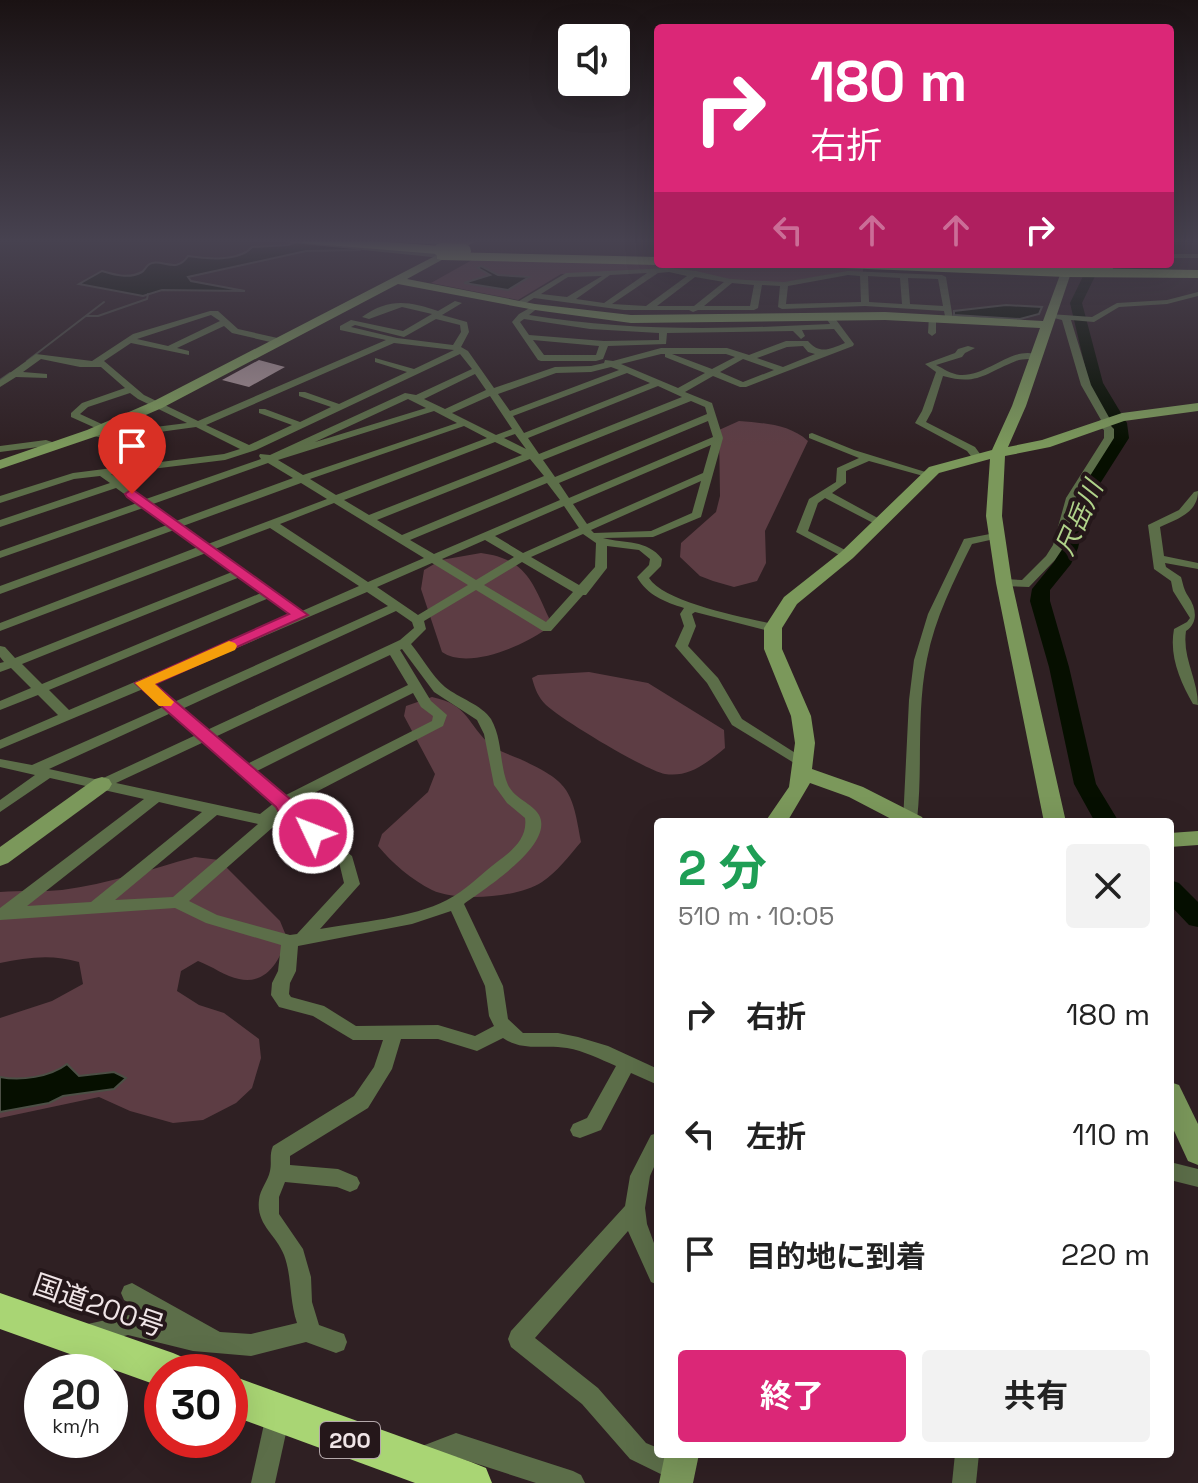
<!DOCTYPE html>
<html lang="ja">
<head>
<meta charset="utf-8">
<style>
	:root { --surface:#fff; --page:#f2f2f2; --text:#222; --muted:#767676; --accent:#db2777 }
	body { margin:0; font-family:"Space Grotesk","Noto Sans JP",sans-serif; background:var(--page); color:var(--text); height:100vh; display:flex; flex-direction:column; font-size:30px; white-space:nowrap }
	* { box-sizing:border-box; margin:0 }
	p { font-size:26px; color:var(--muted) }
	.icon { flex:none; width:44px; height:44px; fill:none; stroke:currentColor; stroke-width:2; stroke-linecap:round; stroke-linejoin:round }
	.map { position:relative; flex:1; overflow:hidden }
	.panel { position:absolute; left:654px; top:818px; width:520px; height:640px; display:flex; flex-direction:column; background:var(--surface); border-radius:8px; box-shadow:0 8px 32px #0002 }
	.panel>* { flex:none }
	.hud { position:absolute; left:654px; top:24px; width:520px; height:244px; border-radius:8px; box-shadow:0 8px 32px #0002; background:#db2777; color:#fff; overflow:hidden }
	.buttons { position:absolute; left:558px; top:24px; display:grid; gap:16px }
	.buttons a { display:grid; place-items:center; width:72px; height:72px; border-radius:8px; background:var(--surface); box-shadow:0 8px 32px #0002; font-size:40px }
	.speed { position:absolute; left:24px; top:1354px; display:flex; gap:16px; font-size:40px; font-weight:700; text-align:center }
	.speed>* { display:grid; place-content:center; width:104px; height:104px; border-radius:50%; background:var(--surface); box-shadow:0 8px 32px #0002; line-height:1 }
	.speed small { font-size:20px; font-weight:400 }
	.speed .limit { border:12px solid #d22; background:#fff; color:#111 }
	.pin { position:absolute; display:grid; place-items:center; width:68px; height:68px; color:#fff; margin:-82px -34px; border-radius:50% 50% 50% 0; rotate:-45deg; box-shadow:0 0 8px #0007 }
	.pin .icon { rotate:45deg }
	.me { position:absolute; width:88px; margin:-44px; rotate:313deg; stroke-linejoin:round; filter:drop-shadow(0 0 6px #0008) }
	.turn { display:flex; align-items:center; gap:28px; height:168px; padding:0 24px; font-size:36px }
	.turn .icon { width:104px; height:104px; stroke-width:2.5 }
	.turn b { display:block; font-size:56px; line-height:68px }
	.lanes { display:flex; align-items:center; height:76px; padding:0 24px; background:#0003; justify-content:center; gap:40px; direction:ltr }
	.lanes .off { opacity:.35 }
	.round { display:grid; place-items:center; flex:none; width:84px; height:84px; border-radius:8px; background:var(--page) }
	.head { display:flex; align-items:center; justify-content:space-between; height:136px; padding:0 24px }
	h1 { font-size:48px; font-weight:700; line-height:60px; color:#1e9e55 }
	.primary-button { display:flex; gap:16px; margin-top:auto; padding:16px 24px }
	.primary-button a { flex:1; height:92px; border-radius:8px; background:var(--accent); color:#fff; font-size:32px; font-weight:700; line-height:92px; text-align:center }
	.primary-button a+a { background:var(--page); color:var(--text) }
	ul { padding:0; list-style:none }
	li { display:flex; align-items:center; gap:24px; height:120px; padding:0 24px }
	li div { flex:1 }
	li b { display:block; font-size:30px }
	li em { font-style:normal }
	.map>svg:first-child { display:block }
	.green { fill:#5d3d44 }
	.water { fill:#060f00; stroke:#4c4f45; stroke-width:2 }
	.lines { fill:none; stroke-linecap:round; stroke-linejoin:round }
	.stream { stroke:#4c4f45; stroke-width:2 }
	.river { fill:#060f00; fill-rule:evenodd }
	.building { fill:#a38f93 }
	.street { fill:#5c6e49; fill-rule:evenodd }
	.secondary { fill:#7b985b; fill-rule:evenodd }
	.highway { fill:#a9d574; fill-rule:evenodd }
	.highway-bridge { stroke:#a9d574; stroke-width:14 }
	.route { fill:#db2777; stroke:#8e194d; stroke-width:2 }
	.slow { fill:#f59e0b }
	.labels { text-anchor:middle; dominant-baseline:central; stroke-width:8; stroke-linejoin:round; paint-order:stroke }
	.shield { fill:#25171a; stroke:#b3a7aa; stroke-width:2 }
	.shield-label { font-size:22px; font-weight:bold; fill:#f0e5e7 }
	.water-label { font-size:26px; font-style:italic; fill:#b0d38a; stroke:#25171a }
	.near-street-label { font-size:28px; fill:#f0e5e7; stroke:#25171a }
</style>
</head>
<body>
<div class="map">
<svg width="1198" height="1483" viewBox="0 0 1198 1483">
	<rect width="100%" height="100%" fill="#2f2023"/>
	<g class="green">
		<polygon points="472,260 863,267 863,272 834,274 780,283 736,281 691,271 561,274 518,300 431,283"/>
		<path d="M739 421C763 423 789 424 808 441L765 531 766 563 757 581 734 587 713 581 700 576 680 557 681 543 716 512 720 496 719 430Z"/>
		<path d="M481 553C526 559 532 581 549 618L545 630C522 646 468 670 442 652L421 589 424 570 441 560Z"/>
		<path d="M589 672 648 683 724 730 725 748C708 762 689 778 665 774 645 770 562 720 546 705 538 697 535 689 532 678L538 675Z"/>
		<path d="M432 697C470 705 466 724 492 746 500 752 511 755 520 759 569 782 572 789 581 842 569 856 557 872 542 882 518 898 457 902 432 890 412 880 392 863 378 846L382 834 428 792 435 774 404 716 406 706Z"/>
		<path d="M195 857 219 860 280 921 287 938C280 959 268 985 239 979 226 977 212 966 198 961L181 971 177 991 199 1005 224 1013 259 1039 261 1058 252 1088 236 1103 203 1120 173 1123 130 1111 99 1097 0 1118V1018L52 1001 83 984 79 962C53 954 27 957 0 963V892C21 890 42 892 62 890 109 884 150 869 195 857Z"/>
	</g>
	<g class="water">
		<path d="M306 239H347L359 250 306 251 188 277 191 281 245 291 162 290 143 296 79 284 102 271C115 275 129 279 142 272 145 270 147 264 152 263 164 260 177 273 188 256 206 259 239 262 252 247L288 245Z"/>
		<polygon points="481,266 498,275 529,277 508,290 464,283 490,275 478,268"/>
		<polygon points="1006,305 1042,307 1039,314 1020,319 954,315 954,311"/>
		<path d="M67 1064 79 1076 114 1072 126 1078 114 1089 63 1096 49 1103 0 1112V1077C21 1081 50 1077 67 1064Z"/>
	</g>
	<g class="lines">
		<g class="stream">
			<polyline points="86,316 98,316 147,299 148,294"/>
			<polyline points="27,361 104,302"/>
			<polyline points="0,380 10,373"/>
		</g>
		<g class="river">
			<polygon points="1089,264 1101,264 1082,303 1103,383 1127,423 1129,438 1089,501 1078,548 1071,564 1050,590 1050,601 1069,667 1096,784 1119,822 1095,822 1074,784 1049,667 1030,601 1032,589 1054,562 1060,548 1073,501 1113,438 1111,423 1089,383 1070,303"/>
			<polygon points="1170,880 1179,883 1198,902 1198,927 1189,925 1170,905"/>
		</g>
	</g>
	<polygon class="building" points="259,360 285,367 249,387 222,380"/>
	<g class="lines">
		<g class="street">
			<polygon points="270,239 293,239 442,254 446,256 442,258 274,241"/>
			<polygon points="372,239 459,242 463,244 459,246 376,241"/>
			<rect x="1170" y="254" width="28" height="4"/>
			<path d="M669 268 696 271 730 279 784 282 848 271 942 275 946 277 953 319 946 321 944 311 865 306 782 309 778 307 780 286 762 285 758 308 754 310H698L693 312 689 310H624L534 298 521 306 514 304 566 273ZM669 272 687 276 646 306 612 304 658 273ZM647 273 604 303 576 299 610 275ZM848 275 860 276 861 302 786 304 788 286ZM602 276 567 297 541 294 568 277ZM868 276 900 278 902 304 869 302ZM695 277 724 282 694 306H657ZM908 278 938 279 943 306 910 304ZM732 283 754 285 750 306H704Z"/>
			<polygon points="1198,292 1198,296 1167,304 1119,307 1094,322 1071,320 1091,385 1111,421 1108,423 1114,429 1114,438 1076,498 1065,545 1055,560 1029,587 1000,586 998,583 1004,579 1022,580 1046,556 1053,545 1066,498 1104,438 1104,430 1096,423 1101,420 1081,385 1062,320 1046,316 1050,314 1092,317 1117,303 1167,300"/>
			<path d="M455 301 462 303 442 315 467 322 469 332 461 347 468 351 494 388 555 367 591 366 604 363 605 360 613 361 661 348H727L749 355 786 341H808C820 355 830 349 845 343L834 329 802 330 805 336 801 339 793 331 667 333 666 344 608 346 603 359 596 361H541L538 360 512 322 519 314 535 305 539 307 529 315C629 332 730 329 830 324L824 315 831 313 854 344 853 346 746 387H740L713 376 685 392 712 403 723 438 701 517 653 537 603 538C625 544 647 539 662 559L661 566 649 578C664 603 748 618 777 625L779 628 773 632 695 612 692 614 696 626 688 646 718 678 742 719 811 763 809 766H799L732 725 707 683 675 646 684 626 680 614 684 608C665 602 647 595 637 577L649 565 650 559 639 550 607 546V568L586 595H583L551 631H543L476 590 424 621 426 629 411 644C422 657 432 676 445 687 459 698 482 705 491 719 503 740 499 764 508 785 515 799 532 803 539 815 555 845 484 889 464 904L503 986 508 1019 523 1033H558L578 1037 608 1046 658 1069V1085L631 1073 601 1130 580 1138 573 1136 570 1130 573 1124 587 1118 616 1066C600 1059 584 1051 567 1048 544 1044 524 1052 503 1038L477 1051 438 1039H401L392 1069 368 1108 290 1156V1165L338 1169 357 1177 360 1183 357 1189 350 1192 337 1187 285 1182 279 1197V1214L303 1249 311 1277 312 1302 319 1325 344 1334 347 1342 344 1350 336 1353 306 1342 251 1356 193 1351 128 1335 87 1345 79 1342 76 1334 79 1326 128 1315 163 1322 124 1300 121 1293 124 1286 132 1283 220 1332 251 1334 297 1323C289 1299 292 1276 284 1255 276 1234 256 1225 259 1200 260 1189 268 1181 270 1171 272 1162 269 1155 273 1146L354 1096 374 1067 383 1040H353L313 1016 279 1007 271 995 272 983 278 971 281 945 206 923 175 908 0 920V908L144 799 50 778 0 812V800L35 775 0 767V759L32 765 163 707 143 689 0 749V740L58 715 38 695 0 710V701L31 688 11 668 0 672V663L4 662 0 657V646L5 647 15 658 232 572 206 553 0 631V623L198 547 174 530 0 594V586L167 525 143 508 0 558V551L137 503 116 488 0 527V520L110 483 100 476 74 479 0 503V496L73 473 224 454 240 449 196 427 108 439 89 435V431L108 433 187 423 138 399 130 393 88 407 80 414 106 426V430H100L71 417V413L82 403 125 388 101 367H80L41 359 23 372 47 374V378L16 377 0 387V380L36 354 92 361 133 334 210 311H218L238 329 282 339V343L279 344 232 333 224 326 177 348 189 351V355L131 343 104 361 144 395 198 421 386 340 340 330V326L351 320 403 331 432 314 402 307 369 319 362 317C389 298 408 301 438 311ZM211 315 220 321 168 346 137 339ZM436 319 460 325 461 332 453 345 397 338 351 327 355 325 404 337ZM524 319 590 329 659 333V340L604 341 529 335 520 322ZM533 340 599 346 596 355H544ZM394 343 454 350 414 369 375 358V362L407 372 339 404 305 392H299V396L331 407 300 422 265 409H259V413L292 425 249 445 206 425ZM803 346 808 352 815 354 783 367 757 358 787 347ZM460 354 472 369 416 395 405 393 270 455 260 454 259 456 261 459 146 499 111 474 225 460 256 450ZM661 354H665V357L705 373 678 388 621 364ZM672 354H726L735 357 712 369ZM743 359 774 370 743 382 720 372ZM611 367 619 370 510 411 498 394 556 373 591 372ZM627 373 650 383 524 433 513 416ZM475 374 486 390 445 409 424 399ZM658 386 682 397 539 454 528 438ZM490 396 512 429 496 435 452 413ZM408 399 426 408 315 442ZM691 401 705 407 707 414 555 477 543 460ZM434 411 457 423 303 475 278 460ZM708 421 713 437 569 498 559 483ZM464 426 487 438 336 495 310 479ZM515 434 526 449 504 438ZM495 442 522 455 369 515 344 500ZM711 445 703 473 587 524 573 504ZM530 459 544 476 402 535 377 520ZM268 463 293 478 176 521 153 504ZM701 481 692 513 651 531 594 533 591 530ZM301 483 327 499 208 544 183 526ZM547 483 560 500 434 554 410 540ZM334 503 424 558 368 582 280 524ZM564 506 579 528 523 553 495 536ZM270 528 359 586 302 611 215 549ZM583 534 596 543 595 567 579 585 531 557ZM485 540 514 557 476 580 442 559ZM522 562 573 592 546 622 484 585ZM432 563 468 585 418 615 377 587ZM240 577 261 593 42 684 22 664ZM367 592 388 606 174 702 153 684ZM269 598 292 615 69 710 49 690ZM396 611 412 622 414 628 400 640 207 730 182 709ZM402 649 434 692 477 720 484 734 494 785 507 803 525 818C528 838 512 851 497 862 481 874 465 891 447 900 412 918 359 922 320 929L360 884 352 856 297 814 291 805 443 726 447 715 431 701 400 650ZM390 655 408 685 247 764 215 737ZM413 693 421 707 433 716 432 721 284 796 255 772ZM171 713 196 735 99 780 49 769ZM204 742 274 803 260 814 116 783ZM159 802 202 812 91 902 27 906ZM217 815 258 824 173 897 115 900ZM289 823 339 862 344 883 297 934 290 935 217 915 189 901 272 828ZM451 911 485 986 489 1016 494 1026 475 1036 438 1025 356 1026 324 1006 291 997 289 994 290 983 296 971 298 946 412 924Z"/>
			<polygon points="929,316 936,318 936,333 932,336 928,333"/>
			<path d="M968 346 975 348 965 353 962 357 936 365C944 369 951 374 960 375 988 377 1014 343 1040 356 1033 360 1024 358 1016 361 985 373 978 386 943 376L932 411 926 422 975 447 983 458 978 461 974 460 967 451 915 423 922 411 936 372 925 364 955 353 958 349Z"/>
			<polygon points="812,433 854,450 932,474 927,477 869,461 846,471 846,483 832,493 885,522 879,525 875,524 825,498 818,503 808,531 851,553 851,557 843,557 796,532 809,499 836,482 837,468 859,458 809,438 809,434"/>
			<polygon points="46,440 61,445 56,448 46,446 0,452 0,446"/>
			<path d="M1198 491C1198 513 1177 519 1160 527L1164 556 1198 563V569L1165 563 1166 567 1181 577C1183 584 1184 590 1188 596 1197 609 1198 623 1186 631 1182 658 1198 679 1198 705L1193 704C1180 681 1169 656 1174 629L1187 622 1190 618 1173 591 1171 581 1154 569 1148 525 1179 510 1194 492Z"/>
			<path d="M995 533 999 534V538L972 544C954 580 935 618 927 659 916 712 923 767 917 820L915 822H903L909 700 914 660 928 614 964 539Z"/>
			<polygon points="658,1133 658,1158 650,1176 645,1208 647,1224 658,1254 658,1285 651,1282 628,1231 535,1338 598,1388 646,1443 658,1448 658,1454 670,1454 685,1462 689,1470 685,1478 677,1482 630,1459 582,1404 511,1347 508,1339 511,1331 625,1206 630,1176 651,1135"/>
			<polygon points="1170,1162 1198,1169 1198,1187 1170,1180"/>
			<polygon points="278,1403 286,1407 290,1415 275,1483 251,1483 266,1415 270,1407"/>
			<polygon points="456,1433 573,1471 581,1475 585,1483 536,1483 456,1457 425,1468 417,1464 413,1456 417,1448"/>
			<polygon points="955,1454 979,1454 976,1483 952,1483"/>
		</g>
		<g class="secondary">
			<polygon points="468,239 480,239 407,279 535,304 631,315 885,312 1043,321 1064,264 1074,264 1026,406 1008,447 1042,440 1122,413 1198,403 1198,411 1124,421 1050,447 1005,456 1002,516 1012,583 1066,822 1044,822 996,583 986,516 990,459 939,473 853,558 797,604 782,628 782,649 811,716 815,743 812,769 863,787 922,817 925,822 897,822 849,797 810,783 787,822 765,822 789,787 795,743 791,716 764,649 764,628 784,597 841,552 929,467 992,450 1012,406 1040,328 885,320 631,323 535,310 398,284 162,408 97,436 0,469 0,460 87,430 152,402"/>
			<polygon points="102,777 109,779 112,784 109,789 8,863 0,866 0,847 95,779"/>
			<polygon points="1198,831 1198,845 1170,847 1170,833"/>
			<polygon points="1170,1082 1179,1085 1198,1124 1198,1165 1188,1161 1170,1122"/>
			<polygon points="665,1454 699,1454 693,1483 659,1483"/>
		</g>
		<g class="highway">
			<polygon points="297,239 347,239 441,246 445,247 446,252 658,257 658,264 662,264 658,265 442,260 437,259 437,254 303,243"/>
			<polygon points="837,264 1198,270 1198,278 1066,277 843,268"/>
			<polygon points="0,1293 173,1353 187,1359 192,1372 162,1372 162,1387 0,1329"/>
			<polygon points="230,1375 471,1462 486,1468 492,1483 415,1483 230,1415"/>
		</g>
		<g class="highway-bridge">
			<polyline points="441,250 464,251"/>
			<polyline points="1054,267 1106,268"/>
		</g>
	</g>
	<linearGradient id="sky" x2="0" y2="1"><stop stop-color="#1a1213"/><stop offset="0.54" stop-color="#474250"/><stop offset="1" stop-color="#474250" stop-opacity="0"/></linearGradient>
	<rect width="1198" height="446" fill="url(#sky)"/>
	<path class="route" d="M132 489 308 615 155 684 290 799C299 814 313 820 323 833L320 838C301 843 284 822 276 807L135 683 289 614 127 497 125 494Z"/>
	<polygon class="slow" points="229,641 235,643 237,646 235,650 155,684 174,702 171,706 159,706 135,683"/>
	<g class="labels">
		<rect class="shield" x="320" y="1422" width="60" height="36" rx="6"/>
		<g class="shield-label">
			<text x="350" y="1440">200</text>
		</g>
		<g class="water-label">
			<text transform="translate(1079 518) rotate(-66)">尺岳川</text>
		</g>
		<g class="near-street-label">
			<text transform="translate(99 1305) rotate(19)">国道200号</text>
		</g>
	</g>
</svg>
<div class="buttons">
<a><svg class="icon" aria-label="sound" viewBox="0 0 24 24"><path d="M4 9h4l5-4v14l-5-4H4zM17 9q2 3 0 6"/></svg></a>
</div>
<div class="speed"><div>20<small>km/h</small></div><div class="limit">30</div></div>
<div class="pin" style="left:132px;top:494px;background:#d93025"><svg class="icon" aria-label="arrive" viewBox="0 0 24 24"><path d="M6 21V4h12l-3 4 3 4H6"/></svg></div>
<svg class="me" style="left:313px;top:833px" viewBox="-20 -20 40 40"><circle r="17" fill="#db2777" stroke="#fff" stroke-width="3"/><path d="M0-11L8 9 0 5-8 9z" fill="#fff"/></svg>
<div class="hud">
<div class="turn"><svg class="icon" aria-label="right" viewBox="0 0 24 24"><path d="M7 20v-9h11M14 6l5 5-5 5"/></svg><div><b>180 m</b>右折</div></div>
<div class="lanes"><svg class="icon off" aria-label="left" viewBox="0 0 24 24"><path d="M17 20v-9H6M10 6l-5 5 5 5"/></svg><svg class="icon off" aria-label="ahead" viewBox="0 0 24 24"><path d="M12 20V5M6 11l6-6 6 6"/></svg><svg class="icon off" aria-label="ahead" viewBox="0 0 24 24"><path d="M12 20V5M6 11l6-6 6 6"/></svg><svg class="icon" aria-label="right" viewBox="0 0 24 24"><path d="M7 20v-9h11M14 6l5 5-5 5"/></svg></div>
</div>
<section class="panel">
<div class="head"><div><h1>2 分</h1><p>510 m · 10:05</p></div><a class="round"><svg class="icon" aria-label="close" viewBox="0 0 24 24"><path d="M6 6l12 12M18 6L6 18"/></svg></a></div>
<ul>
<li><svg class="icon" aria-label="right" viewBox="0 0 24 24"><path d="M7 20v-9h11M14 6l5 5-5 5"/></svg><div><b>右折</b></div><em>180 m</em></li>
<li><svg class="icon" aria-label="left" viewBox="0 0 24 24"><path d="M17 20v-9H6M10 6l-5 5 5 5"/></svg><div><b>左折</b></div><em>110 m</em></li>
<li><svg class="icon" aria-label="arrive" viewBox="0 0 24 24"><path d="M6 21V4h12l-3 4 3 4H6"/></svg><div><b>目的地に到着</b></div><em>220 m</em></li>
</ul>
<div class="primary-button"><a>終了</a><a>共有</a></div>
</section>
</div>
</body>
</html>
